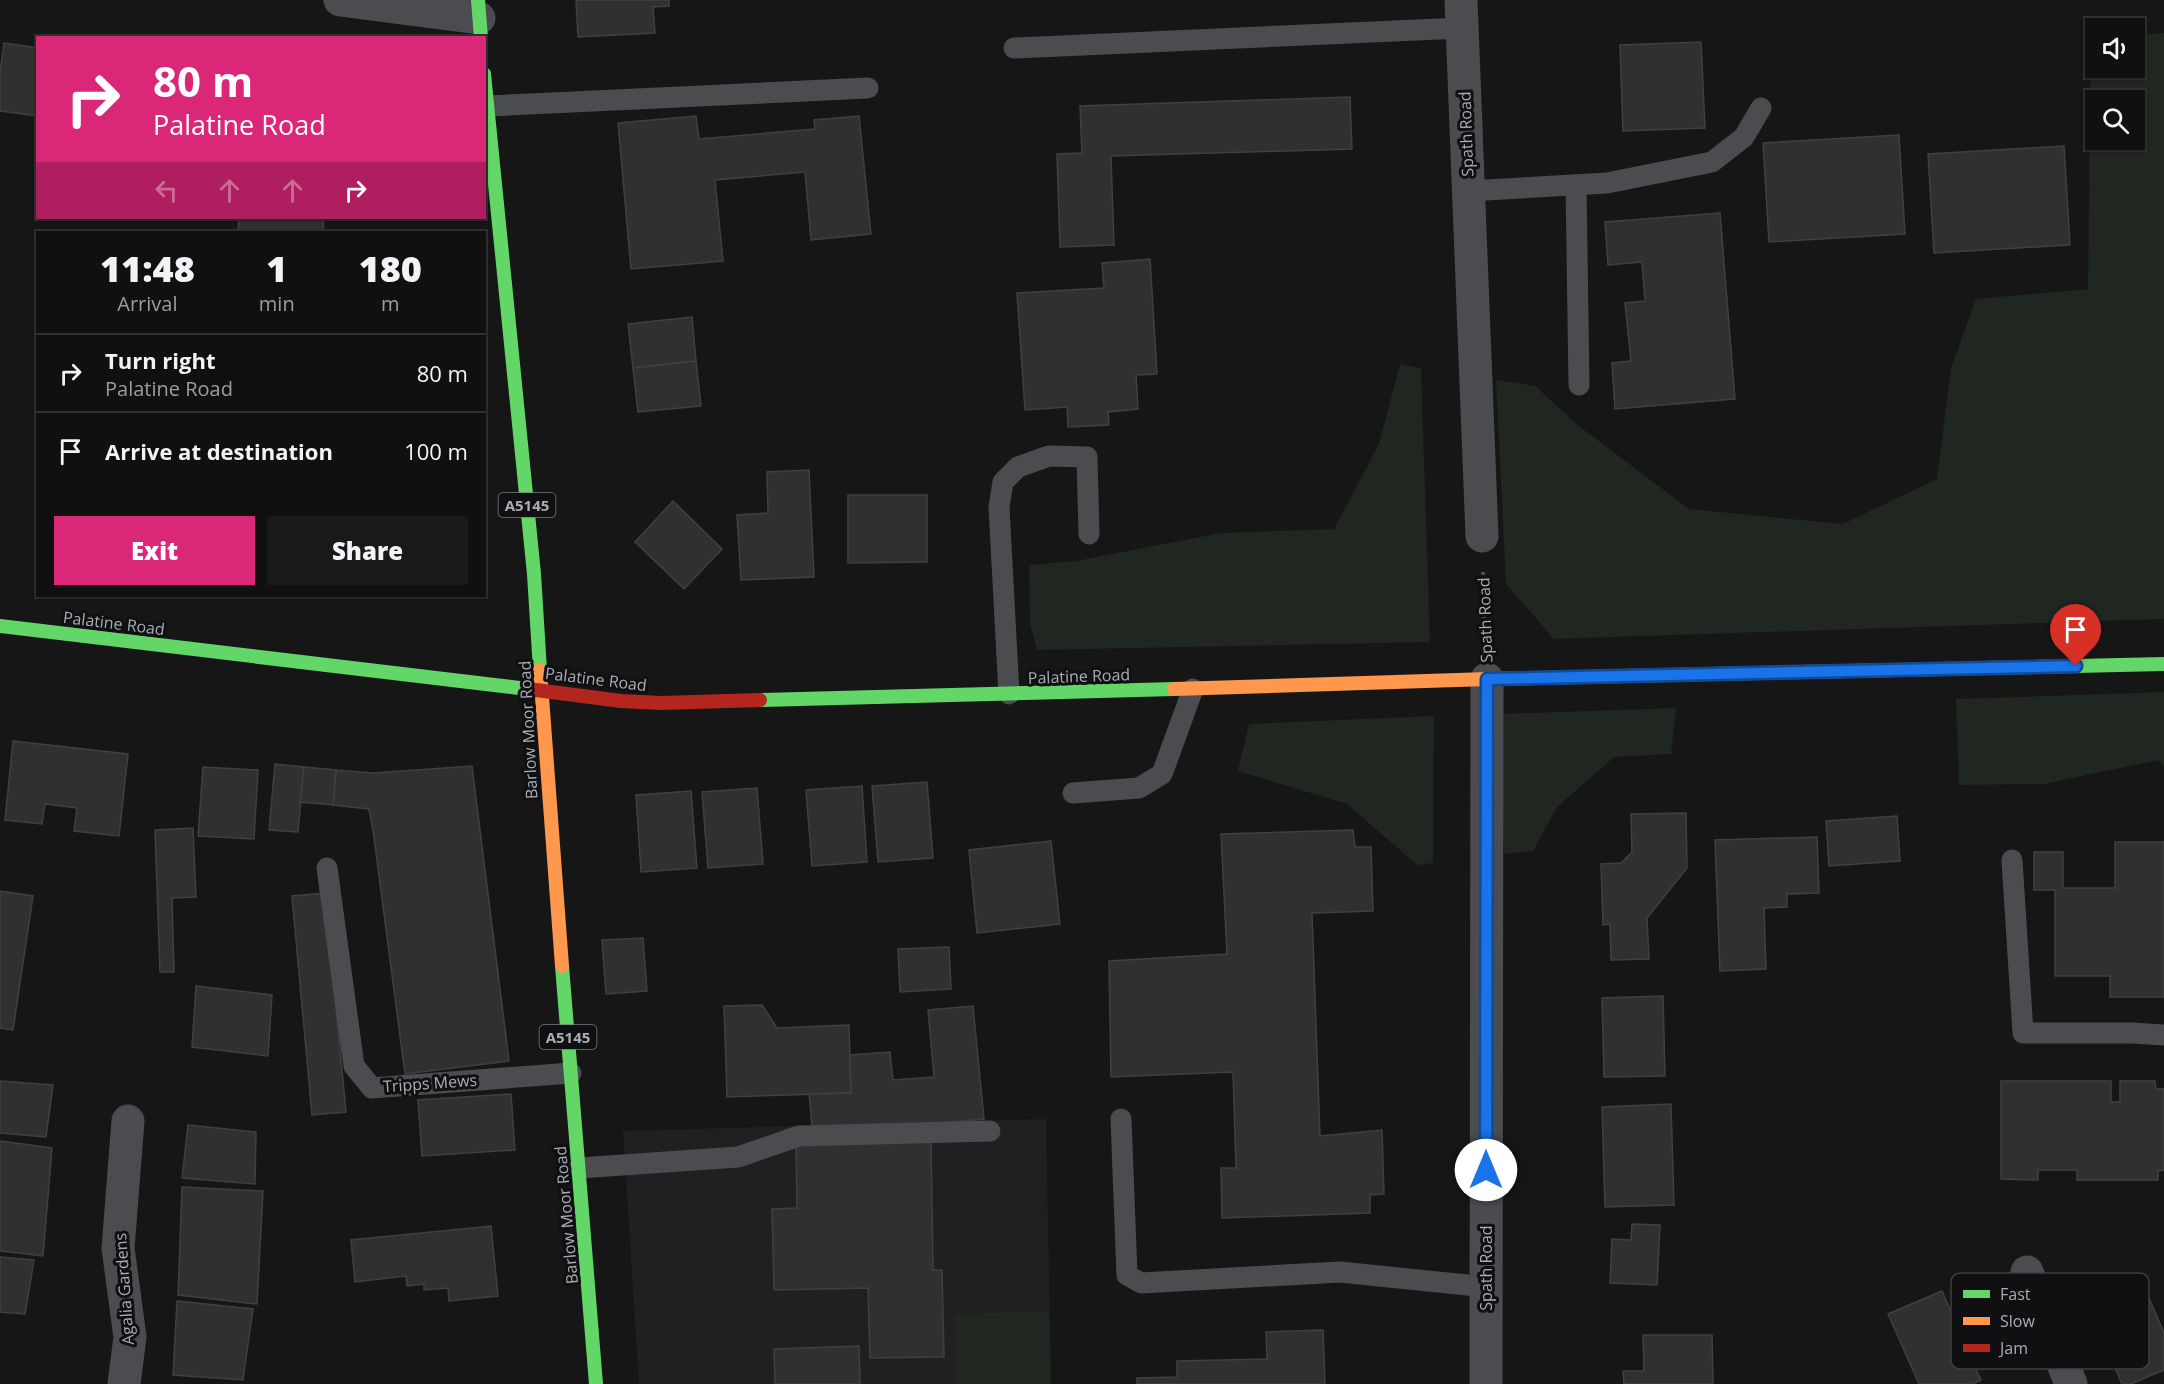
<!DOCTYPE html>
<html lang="en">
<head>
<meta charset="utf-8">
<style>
	:root { --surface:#101010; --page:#191919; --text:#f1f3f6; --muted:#9c9d9f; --line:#303030; --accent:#db2777 }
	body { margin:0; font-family:"Open Sans",sans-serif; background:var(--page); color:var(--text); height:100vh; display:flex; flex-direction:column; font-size:22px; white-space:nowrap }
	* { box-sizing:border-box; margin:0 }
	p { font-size:20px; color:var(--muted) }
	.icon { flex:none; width:33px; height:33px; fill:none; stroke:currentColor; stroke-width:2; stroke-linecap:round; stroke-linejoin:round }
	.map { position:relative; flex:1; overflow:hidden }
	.panel { position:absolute; left:36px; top:231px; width:450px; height:366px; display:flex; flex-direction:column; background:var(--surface); border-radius:0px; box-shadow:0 2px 4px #0004,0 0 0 2px var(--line) }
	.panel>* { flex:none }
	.top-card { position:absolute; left:36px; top:36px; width:450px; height:183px; border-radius:0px; box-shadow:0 2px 4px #0004,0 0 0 2px var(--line); background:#db2777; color:#fff; overflow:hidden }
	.controls { position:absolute; left:2085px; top:18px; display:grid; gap:12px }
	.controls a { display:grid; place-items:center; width:60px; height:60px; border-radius:0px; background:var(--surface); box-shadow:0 2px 4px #0004,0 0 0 2px var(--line); font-size:30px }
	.pin { position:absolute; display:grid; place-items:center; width:51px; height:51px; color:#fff; margin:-62px -26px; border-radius:50% 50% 50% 0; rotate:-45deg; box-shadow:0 0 6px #0007 }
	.pin .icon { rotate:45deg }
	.me { position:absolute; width:66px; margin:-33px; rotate:0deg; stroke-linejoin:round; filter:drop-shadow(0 0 4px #0008) }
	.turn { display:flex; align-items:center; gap:21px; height:126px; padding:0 18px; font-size:27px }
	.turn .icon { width:78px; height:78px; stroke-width:2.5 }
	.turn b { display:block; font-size:42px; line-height:51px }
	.lanes { display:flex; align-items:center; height:57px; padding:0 18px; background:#0003; justify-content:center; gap:30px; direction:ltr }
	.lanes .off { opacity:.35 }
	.eta { display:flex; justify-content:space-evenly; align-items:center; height:102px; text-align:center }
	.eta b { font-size:36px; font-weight:800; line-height:42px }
	.button { display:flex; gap:12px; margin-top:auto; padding:12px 18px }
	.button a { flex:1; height:69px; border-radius:0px; background:var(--accent); color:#fff; font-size:24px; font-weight:800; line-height:69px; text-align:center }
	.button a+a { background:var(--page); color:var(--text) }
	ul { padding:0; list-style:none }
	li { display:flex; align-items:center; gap:18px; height:78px; padding:0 18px; border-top:2px solid var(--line) }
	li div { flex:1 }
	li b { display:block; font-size:22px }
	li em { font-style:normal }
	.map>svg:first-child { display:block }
	.built { fill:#202022 }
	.green { fill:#202620; fill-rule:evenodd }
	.building { fill:#303031; stroke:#3e4042; stroke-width:1.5 }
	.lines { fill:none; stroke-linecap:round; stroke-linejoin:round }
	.path { stroke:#4c4d4f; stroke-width:4; stroke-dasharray:3 4.5; stroke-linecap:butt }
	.lane { stroke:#4a4c4f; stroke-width:21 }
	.street { stroke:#4a4c4f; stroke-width:33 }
	.fast { stroke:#63d668; stroke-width:14 }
	.slow { stroke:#ff974d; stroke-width:14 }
	.jam { stroke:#b3261e; stroke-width:14 }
	.route-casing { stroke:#114b97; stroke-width:15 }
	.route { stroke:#1a73e8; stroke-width:10 }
	.labels { text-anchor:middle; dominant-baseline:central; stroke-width:6; stroke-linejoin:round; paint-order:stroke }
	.shield { fill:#101012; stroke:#7a7f84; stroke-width:1.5 }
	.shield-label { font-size:15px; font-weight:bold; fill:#a8aeb5 }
	.street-label { font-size:16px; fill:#a8aeb5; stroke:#101012 }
	.key { fill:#101012; stroke:#3e3f43; stroke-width:1.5 }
	.key-label { font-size:16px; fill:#a8aeb5 }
</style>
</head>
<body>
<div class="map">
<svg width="2164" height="1384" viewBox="0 0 2164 1384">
	<rect width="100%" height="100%" fill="#161616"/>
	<polygon class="built" points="1046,1119 1051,1384 639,1384 623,1131"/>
	<g class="green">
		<path d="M2164 33V619L1554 639 1506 584 1496 380 1535 386 1579 426 1689 509 1843 524 1937 479 1951 368 1976 299 2088 289 2091 38H2095L2096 68H2134L2135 35ZM2134 100V140H2096V100Z"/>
		<polygon points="1400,364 1421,368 1430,642 1037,650 1030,624 1029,565 1076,561 1221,533 1334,529 1379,444"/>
		<polygon points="2164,692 2164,767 2158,760 2044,784 1959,785 1956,699"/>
		<polygon points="1676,708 1671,754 1614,757 1557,807 1533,851 1504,854 1499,714"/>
		<polygon points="1434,716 1433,863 1417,865 1347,804 1238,771 1249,724"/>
		<polygon points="1049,1311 1051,1384 951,1384 956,1383 954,1314"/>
	</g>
	<g class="building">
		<polygon points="576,0 669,0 669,6 653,7 655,33 578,37"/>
		<polygon points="1701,42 1705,128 1623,131 1620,45"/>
		<polygon points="4,43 38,48 38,116 0,111 0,72"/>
		<polygon points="1350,97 1352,149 1111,156 1114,245 1060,247 1057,154 1082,153 1080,106"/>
		<polygon points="696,116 699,139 815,129 814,120 859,116 871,234 811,240 805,172 715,180 723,261 631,269 618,123"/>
		<polygon points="1899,135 1905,234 1769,242 1763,143"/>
		<polygon points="2064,146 2070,245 1934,253 1928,154"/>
		<polygon points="1720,213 1735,399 1615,409 1612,363 1631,361 1625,303 1645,301 1642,262 1608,265 1605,222"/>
		<polygon points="239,218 324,218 323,232 238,232"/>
		<polygon points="1150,259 1157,374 1136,375 1138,409 1108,412 1109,425 1068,427 1067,407 1025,410 1017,293 1104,288 1102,263"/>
		<polygon points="692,317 696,361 633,368 628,324"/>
		<polygon points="696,361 701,406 638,412 633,368"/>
		<polygon points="809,470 814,577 741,580 737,515 768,513 767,472"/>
		<polygon points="848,495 927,495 927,562 848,563"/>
		<polygon points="673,501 722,549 684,589 635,542"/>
		<polygon points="13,741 128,754 119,836 74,831 77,808 45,804 42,824 5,820"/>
		<polygon points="275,764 304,767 298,832 269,830"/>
		<polygon points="472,766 509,1061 405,1074 373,830 369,809 333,805 336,770 373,773"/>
		<polygon points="203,767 258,770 254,839 198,836"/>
		<polygon points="304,767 336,770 333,805 300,802"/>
		<polygon points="927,782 933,858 878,862 872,786"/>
		<polygon points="862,786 867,862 812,866 806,790"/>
		<polygon points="757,788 763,864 708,868 702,792"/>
		<polygon points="691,791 697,868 641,872 636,795"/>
		<polygon points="1686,813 1687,868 1647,918 1649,959 1611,960 1610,924 1603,925 1601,864 1621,863 1632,852 1631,814"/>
		<polygon points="1897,816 1900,861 1829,866 1826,821"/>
		<polygon points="193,828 196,897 172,898 174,972 160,972 155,830"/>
		<polygon points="1353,830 1355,847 1371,847 1373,911 1312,913 1320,1136 1382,1130 1384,1194 1370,1195 1370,1213 1222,1218 1221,1168 1236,1168 1233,1072 1111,1077 1109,961 1227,954 1221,834"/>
		<polygon points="1817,837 1819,893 1787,894 1787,907 1764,908 1766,969 1720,971 1715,840"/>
		<polygon points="1051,841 1060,924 977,933 969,850"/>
		<polygon points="2115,842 2164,842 2164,997 2110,997 2110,976 2055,976 2055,890 2034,890 2034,852 2063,852 2063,888 2115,888"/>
		<polygon points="0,891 33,896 13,1030 0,1028"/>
		<polygon points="325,893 346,1112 312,1115 292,896"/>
		<polygon points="643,938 647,991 606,994 602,940"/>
		<polygon points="949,947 951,989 900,992 898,949"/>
		<polygon points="196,986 272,995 268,1056 192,1047"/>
		<polygon points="1663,996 1665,1076 1604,1077 1602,998"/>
		<polygon points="762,1005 777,1028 849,1025 851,1093 727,1097 724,1006"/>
		<polygon points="973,1006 984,1119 813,1135 809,1094 851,1093 850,1055 890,1052 893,1080 934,1077 928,1010"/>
		<polygon points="0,1081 53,1085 46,1137 0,1133"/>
		<polygon points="2001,1081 2111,1081 2111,1102 2120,1102 2120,1081 2155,1081 2156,1089 2164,1089 2164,1170 2158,1171 2158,1180 2077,1180 2077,1170 2038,1170 2038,1180 2001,1179"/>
		<polygon points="511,1094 515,1150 422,1156 418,1100"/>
		<polygon points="1671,1104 1674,1205 1605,1207 1602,1107"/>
		<polygon points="188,1125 256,1132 255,1184 182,1178"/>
		<polygon points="931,1140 933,1270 942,1270 944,1357 870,1358 868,1288 774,1290 772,1209 797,1208 796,1142"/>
		<polygon points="0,1141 52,1148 43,1256 0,1251"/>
		<polygon points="182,1187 263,1191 257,1304 178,1295"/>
		<polygon points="1632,1224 1660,1225 1657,1285 1610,1283 1612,1239 1631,1240"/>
		<polygon points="491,1226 498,1296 449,1301 448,1288 424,1290 424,1284 407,1286 406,1276 355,1282 351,1240"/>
		<polygon points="0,1257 34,1260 25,1314 0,1312"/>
		<polygon points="2139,1275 2164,1333 2164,1370 2131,1384 2122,1384 2085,1298"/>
		<polygon points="1942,1291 1981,1380 1972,1384 1919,1384 1888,1314"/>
		<polygon points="177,1301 253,1309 243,1380 173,1375"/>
		<polygon points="1323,1330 1325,1384 1137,1384 1137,1378 1177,1377 1177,1361 1267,1359 1266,1332"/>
		<polygon points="1643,1335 1712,1335 1713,1384 1624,1384 1623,1371 1644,1371"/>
		<polygon points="859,1346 860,1384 775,1384 774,1349"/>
	</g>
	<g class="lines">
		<polyline class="path" points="1483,572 1485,642"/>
		<g class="lane">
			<polyline points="1014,48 1462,28"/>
			<polyline points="488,106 868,88"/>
			<polyline points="1576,185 1579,385"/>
			<polyline points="1468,191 1607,183 1712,162 1744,137 1761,108"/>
			<polyline points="1009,694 999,507 1003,482 1018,467 1049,456 1087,457 1089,534"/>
			<polyline points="1073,793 1139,788 1162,774 1193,689"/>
			<polyline points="2012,860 2023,1033 2132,1033 2164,1035"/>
			<polyline points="327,868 354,1066 372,1088 571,1073"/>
			<polyline points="1121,1119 1127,1275 1141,1283 1340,1272 1487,1287"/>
			<polyline points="579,1168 738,1157 799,1136 990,1131"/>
		</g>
		<g class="street">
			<polyline points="340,0 479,18"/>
			<polyline points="1461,0 1482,536"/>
			<polyline points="2027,1272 2071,1384"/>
			<polyline points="124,1384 130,1337 118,1248 128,1121"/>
			<polyline points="1486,1384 1487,679"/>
		</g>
		<g class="fast">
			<polyline points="478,0 481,38"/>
			<polyline points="484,74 534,574 540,670"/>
			<polyline points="0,626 536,690"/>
			<polyline points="1488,679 2164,664"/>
			<polyline points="760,700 1174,689"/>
			<polyline points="562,966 596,1384"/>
		</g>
		<g class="slow">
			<polyline points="540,670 562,966"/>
			<polyline points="1174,689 1488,679"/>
		</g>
		<polyline class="jam" points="536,690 621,701 661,703 760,700"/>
	</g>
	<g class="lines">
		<defs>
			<polyline id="route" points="1486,1170 1487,679 2076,666"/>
		</defs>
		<use href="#route" class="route-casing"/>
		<use href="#route" class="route"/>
	</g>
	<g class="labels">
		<g class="shield">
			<rect x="498.5" y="493" width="57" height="24" rx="4.5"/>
			<rect x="539.5" y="1025" width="57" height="24" rx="4.5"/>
		</g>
		<g class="shield-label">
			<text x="527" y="505">A5145</text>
			<text x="568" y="1037">A5145</text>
		</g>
		<g class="street-label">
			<text transform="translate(1466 134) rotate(-92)">Spath Road</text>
			<text transform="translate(1485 620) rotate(-92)">Spath Road</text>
			<text transform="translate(114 623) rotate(7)">Palatine Road</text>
			<text transform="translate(1079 676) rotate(-2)">Palatine Road</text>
			<text transform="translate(596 679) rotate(7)">Palatine Road</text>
			<text transform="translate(528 730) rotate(-93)">Barlow Moor Road</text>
			<text transform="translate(430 1083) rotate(-4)">Tripps Mews</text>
			<text transform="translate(566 1215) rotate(-95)">Barlow Moor Road</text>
			<text transform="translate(1486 1268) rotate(-90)">Spath Road</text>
			<text transform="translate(124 1289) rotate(-94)">Agalia Gardens</text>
		</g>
	</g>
	<rect x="1951" y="1273" width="198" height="96" rx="9" class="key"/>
	<rect x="1963" y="1290" width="27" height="8" fill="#63d668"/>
	<rect x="1963" y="1317" width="27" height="8" fill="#ff974d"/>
	<rect x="1963" y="1344" width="27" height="8" fill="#b3261e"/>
	<g class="key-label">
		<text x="2000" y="1300">Fast</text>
		<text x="2000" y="1327">Slow</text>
		<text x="2000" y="1354">Jam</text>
	</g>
</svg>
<div class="controls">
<a><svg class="icon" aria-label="sound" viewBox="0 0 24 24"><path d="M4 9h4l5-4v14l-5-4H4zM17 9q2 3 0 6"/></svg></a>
<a><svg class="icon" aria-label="search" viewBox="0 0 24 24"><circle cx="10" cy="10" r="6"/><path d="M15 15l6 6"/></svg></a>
</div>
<div class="pin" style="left:2076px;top:666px;background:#d93025"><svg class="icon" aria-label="arrive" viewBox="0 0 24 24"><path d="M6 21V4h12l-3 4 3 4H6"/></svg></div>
<svg class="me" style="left:1486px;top:1170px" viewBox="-20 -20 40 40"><circle r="19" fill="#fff"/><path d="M0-13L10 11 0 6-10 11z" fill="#1a73e8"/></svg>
<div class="top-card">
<div class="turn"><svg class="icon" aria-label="right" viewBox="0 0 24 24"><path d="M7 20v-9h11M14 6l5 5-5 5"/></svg><div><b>80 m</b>Palatine Road</div></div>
<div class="lanes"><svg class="icon off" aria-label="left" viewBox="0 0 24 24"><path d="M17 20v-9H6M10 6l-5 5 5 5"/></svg><svg class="icon off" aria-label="ahead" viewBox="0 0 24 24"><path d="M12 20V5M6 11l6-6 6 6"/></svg><svg class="icon off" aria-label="ahead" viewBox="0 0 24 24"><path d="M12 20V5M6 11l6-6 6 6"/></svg><svg class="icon" aria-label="right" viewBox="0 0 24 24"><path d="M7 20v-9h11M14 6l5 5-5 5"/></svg></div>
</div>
<section class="panel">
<div class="eta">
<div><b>11:48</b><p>Arrival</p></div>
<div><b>1</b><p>min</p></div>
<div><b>180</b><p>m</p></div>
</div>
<ul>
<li><svg class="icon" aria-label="right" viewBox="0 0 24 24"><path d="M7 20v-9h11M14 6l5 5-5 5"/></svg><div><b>Turn right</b><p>Palatine Road</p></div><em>80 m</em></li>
<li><svg class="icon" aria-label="arrive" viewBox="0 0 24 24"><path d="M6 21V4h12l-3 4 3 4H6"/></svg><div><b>Arrive at destination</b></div><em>100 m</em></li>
</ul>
<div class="button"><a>Exit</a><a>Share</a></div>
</section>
</div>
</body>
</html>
